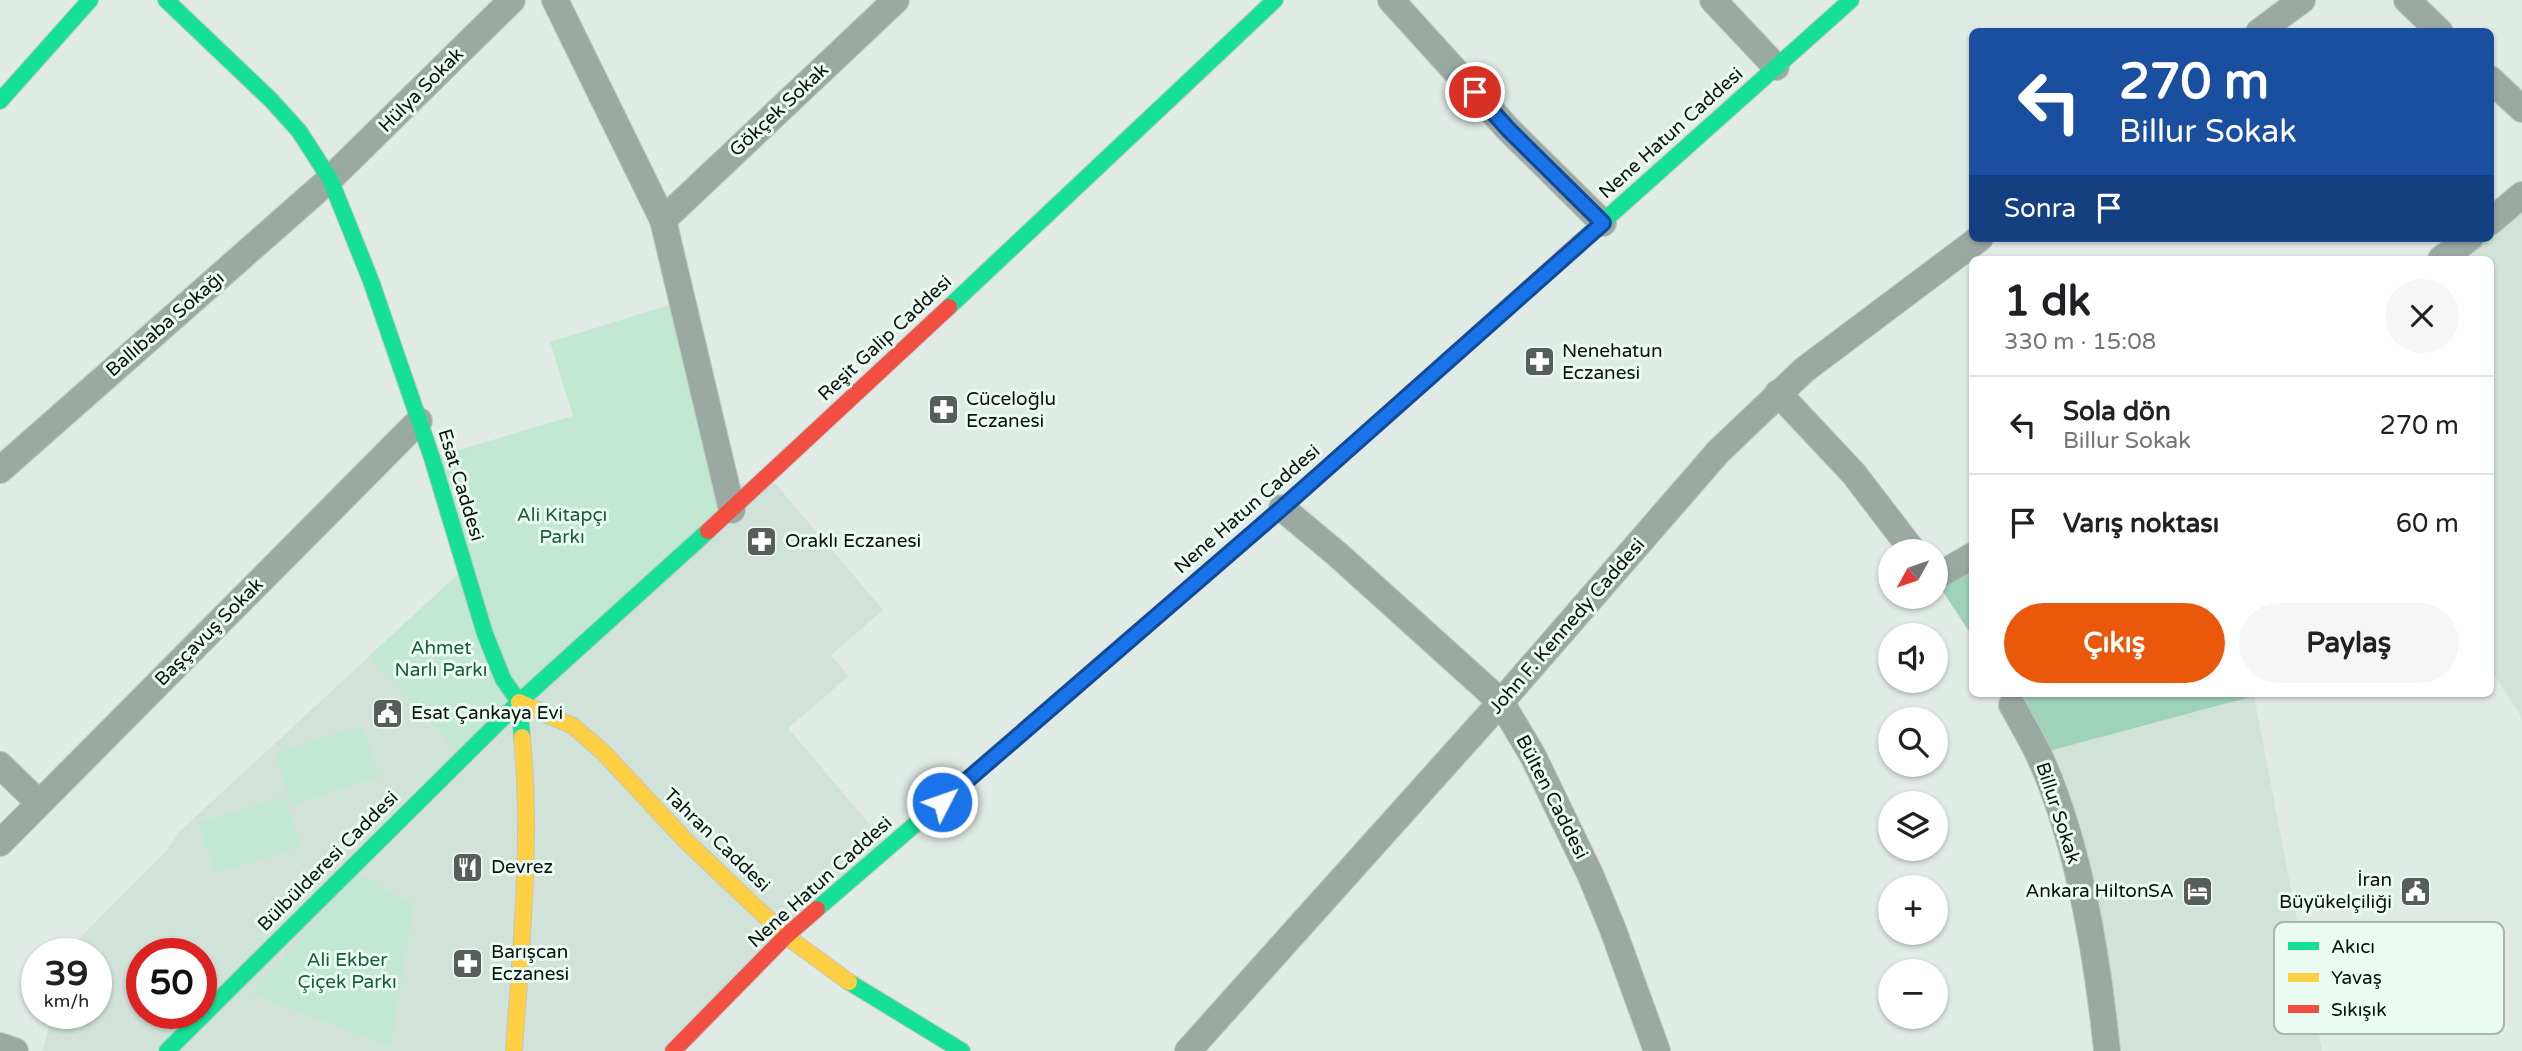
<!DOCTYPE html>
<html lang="tr">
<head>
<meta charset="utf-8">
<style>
	:root { --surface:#fff; --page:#f6f6f6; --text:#202124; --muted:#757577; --line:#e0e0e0; --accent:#ea580c }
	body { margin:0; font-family:"Varela Round",sans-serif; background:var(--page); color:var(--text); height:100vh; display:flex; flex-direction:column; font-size:26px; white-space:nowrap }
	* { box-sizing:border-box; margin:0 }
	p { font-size:23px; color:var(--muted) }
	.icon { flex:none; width:38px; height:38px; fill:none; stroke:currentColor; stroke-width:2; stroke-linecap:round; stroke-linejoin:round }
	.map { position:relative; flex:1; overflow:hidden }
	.details { position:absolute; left:1969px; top:256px; width:525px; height:441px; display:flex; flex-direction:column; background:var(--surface); border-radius:10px; box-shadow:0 2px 5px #0004 }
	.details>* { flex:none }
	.hud { position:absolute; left:1969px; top:28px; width:525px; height:214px; border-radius:10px; box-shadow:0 2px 5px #0004; background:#1a4fa0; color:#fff; overflow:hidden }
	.needle { width:46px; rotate:230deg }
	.buttons { position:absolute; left:1878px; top:539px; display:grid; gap:14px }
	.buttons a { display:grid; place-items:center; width:70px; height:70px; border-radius:50%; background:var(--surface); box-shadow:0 2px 5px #0004; font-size:35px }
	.speed { position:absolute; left:21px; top:938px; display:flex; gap:14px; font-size:35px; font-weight:700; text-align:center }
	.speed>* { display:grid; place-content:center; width:91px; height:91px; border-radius:50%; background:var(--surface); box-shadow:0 2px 5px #0004; line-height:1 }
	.speed small { font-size:18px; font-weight:400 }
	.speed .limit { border:10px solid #d22; background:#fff; color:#111 }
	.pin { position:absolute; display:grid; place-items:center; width:60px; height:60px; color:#fff; margin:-30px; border:4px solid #fff; border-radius:50%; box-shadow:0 2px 7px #0007 }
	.me { position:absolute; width:77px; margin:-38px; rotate:49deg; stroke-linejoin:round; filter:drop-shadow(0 0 5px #0008) }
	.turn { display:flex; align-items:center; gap:24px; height:147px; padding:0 35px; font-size:32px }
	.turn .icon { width:91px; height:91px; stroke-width:2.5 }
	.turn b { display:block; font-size:49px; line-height:60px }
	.then { display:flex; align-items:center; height:66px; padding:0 35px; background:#0003; gap:14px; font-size:26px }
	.round { display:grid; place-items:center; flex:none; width:74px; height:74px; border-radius:37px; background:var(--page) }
	.headline { display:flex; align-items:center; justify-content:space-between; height:119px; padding:0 35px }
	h1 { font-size:42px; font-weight:800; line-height:52px }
	.primary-button { display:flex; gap:14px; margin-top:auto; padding:14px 35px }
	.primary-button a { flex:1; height:80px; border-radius:42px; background:var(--accent); color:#fff; font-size:28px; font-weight:800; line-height:80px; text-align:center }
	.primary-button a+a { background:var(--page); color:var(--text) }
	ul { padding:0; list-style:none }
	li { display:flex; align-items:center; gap:21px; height:98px; padding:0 35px; border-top:2px solid var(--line) }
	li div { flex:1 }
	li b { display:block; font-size:26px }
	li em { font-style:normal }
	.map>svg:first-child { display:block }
	.built { fill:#d1e3d9; fill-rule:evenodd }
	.green { fill:#c2e7d3 }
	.forest { fill:#9ed3ba }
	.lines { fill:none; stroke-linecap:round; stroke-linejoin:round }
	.street-casing { stroke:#c0c7c3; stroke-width:28 }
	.fast-casing { stroke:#c0c7c3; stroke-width:18 }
	.slow-casing { stroke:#c0c7c3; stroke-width:18 }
	.jam-casing { stroke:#c0c7c3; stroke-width:18 }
	.street { stroke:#9aaaa2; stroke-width:26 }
	.fast { stroke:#16e098; stroke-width:16 }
	.slow { stroke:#ffcf43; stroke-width:16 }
	.jam { stroke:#f24e42; stroke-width:16 }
	.route-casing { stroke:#114b97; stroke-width:18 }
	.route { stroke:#1a73e8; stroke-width:12 }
	.labels { text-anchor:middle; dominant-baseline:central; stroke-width:6; stroke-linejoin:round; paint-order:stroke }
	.street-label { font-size:19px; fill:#0b110e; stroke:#eafcf2 }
	.poi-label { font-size:19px; fill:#0b110e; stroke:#eafcf2; text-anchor:start }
	.park-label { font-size:19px; fill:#195d41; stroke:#eafcf2 }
	.key { fill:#eafcf2; stroke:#a7b6ae; stroke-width:2 }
	.key-label { font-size:19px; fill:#0b110e }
</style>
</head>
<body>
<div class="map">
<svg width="2522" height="1051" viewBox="0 0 2522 1051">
	<rect width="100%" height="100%" fill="#e1ebe6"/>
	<g class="built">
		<polygon points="2522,195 2522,718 2490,668 2490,259 2441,259 2470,238 2490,238 2490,222"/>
		<path d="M769 476 883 610 831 655 849 676 788 728 889 847 673 1051H43L52 1013H96V954H64L167 850 179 832 465 568ZM142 954H201V1013H142Z"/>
		<polygon points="2254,696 2322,1051 2107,1051 2038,754"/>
	</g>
	<g class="green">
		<polygon points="682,301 732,510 463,757 369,656 465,568 432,458 573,416 550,342"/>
		<polygon points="362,725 379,777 292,805 275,753"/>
		<polygon points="284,796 301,847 215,874 198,823"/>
		<polygon points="358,874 414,905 391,1047 250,994"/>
	</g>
	<g class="forest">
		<polygon points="1972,556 1972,636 1936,581"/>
		<polygon points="2005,693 2252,693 2254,696 2038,754"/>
	</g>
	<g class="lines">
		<defs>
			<g id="street">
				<polyline points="555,0 663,220 732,510"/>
				<polyline points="1391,0 1508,129 1603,223"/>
				<polyline points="1713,0 1776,67"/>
				<polyline points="2407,0 2440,32"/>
				<polyline points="2259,32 2302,0"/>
				<polyline points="2490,79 2522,109"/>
				<polyline points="663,220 896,0"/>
				<polyline points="2490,222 2522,195"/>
				<polyline points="2441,259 2470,238"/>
				<polyline points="1778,393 1854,474 1913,551"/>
				<polyline points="0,470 330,179 512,0"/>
				<polyline points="1282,508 1337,554 1501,702 1533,756 1590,874 1612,927 1657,1051"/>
				<polyline points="1936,577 1972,556"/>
				<path d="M2012 705C2021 721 2030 737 2038 753 2079 841 2097 955 2107 1051"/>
				<polyline points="0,765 39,803"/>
				<polyline points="0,843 419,421"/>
				<polyline points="0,1046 15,1051"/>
				<polyline points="1188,1051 1501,702 1718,452 1804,370 1980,238"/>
			</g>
			<g id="fast">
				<polyline points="166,0 271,100 299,131 330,179 371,281 432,458 485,634 503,679 519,702 522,737"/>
				<polyline points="0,101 90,0"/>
				<polyline points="1579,243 1851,0"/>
				<polyline points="949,307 1275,0"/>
				<polyline points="817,909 1282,508 1427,379"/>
				<polyline points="849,982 962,1051"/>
				<polyline points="167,1051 519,702 708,531"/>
			</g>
			<g id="slow">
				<polyline points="519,702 573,726 603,752 686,841 786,936 849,982"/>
				<path d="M514 1051C521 947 532 841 522 737"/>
			</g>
			<g id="jam">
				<polyline points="1427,379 1579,243"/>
				<polyline points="708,531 949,307"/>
				<polyline points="673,1051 786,936 817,909"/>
			</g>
		</defs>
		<use href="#street" class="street-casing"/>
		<use href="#fast" class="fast-casing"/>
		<use href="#slow" class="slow-casing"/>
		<use href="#jam" class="jam-casing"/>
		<use href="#street" class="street"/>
		<use href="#fast" class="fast"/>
		<use href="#slow" class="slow"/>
		<use href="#jam" class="jam"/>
	</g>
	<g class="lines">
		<defs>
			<polyline id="route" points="942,802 1282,508 1603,223 1508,129 1475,92"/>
		</defs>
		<use href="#route" class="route-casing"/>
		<use href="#route" class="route"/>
	</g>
	<defs>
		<symbol id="pharmacy-square" viewBox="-11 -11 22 22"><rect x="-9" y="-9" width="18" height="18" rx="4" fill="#565d5a" stroke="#eafcf2"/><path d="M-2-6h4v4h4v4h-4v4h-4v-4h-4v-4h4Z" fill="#fff"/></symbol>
		<symbol id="civic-square" viewBox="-11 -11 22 22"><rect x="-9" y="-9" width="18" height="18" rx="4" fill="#565d5a" stroke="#eafcf2"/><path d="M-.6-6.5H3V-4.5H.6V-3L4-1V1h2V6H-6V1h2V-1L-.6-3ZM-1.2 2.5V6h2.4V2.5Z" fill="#fff"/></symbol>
		<symbol id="restaurant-square" viewBox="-11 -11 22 22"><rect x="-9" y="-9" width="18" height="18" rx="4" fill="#565d5a" stroke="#eafcf2"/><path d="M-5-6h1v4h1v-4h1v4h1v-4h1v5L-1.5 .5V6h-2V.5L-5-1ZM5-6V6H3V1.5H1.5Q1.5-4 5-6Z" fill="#fff"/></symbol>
		<symbol id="hotel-square" viewBox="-11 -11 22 22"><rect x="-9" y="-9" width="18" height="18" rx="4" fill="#565d5a" stroke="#eafcf2"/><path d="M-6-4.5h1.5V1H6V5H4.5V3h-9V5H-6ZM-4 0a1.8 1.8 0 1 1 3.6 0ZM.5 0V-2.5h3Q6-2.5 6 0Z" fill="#fff"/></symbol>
	</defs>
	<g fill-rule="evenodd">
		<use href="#pharmacy-square" x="1522" y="344" width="35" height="35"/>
		<use href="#pharmacy-square" x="926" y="392" width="35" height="35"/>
		<use href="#pharmacy-square" x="744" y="524" width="35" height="35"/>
		<use href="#civic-square" x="370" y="696" width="35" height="35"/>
		<use href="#restaurant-square" x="450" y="850" width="35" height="35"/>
		<use href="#hotel-square" x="2180" y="874" width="35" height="35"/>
		<use href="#civic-square" x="2398" y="874" width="35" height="35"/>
		<use href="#pharmacy-square" x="450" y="946" width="35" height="35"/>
	</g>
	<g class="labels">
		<g class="street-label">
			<text transform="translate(421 90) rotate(-45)">Hülya Sokak</text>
			<text transform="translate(779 110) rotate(-43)">Gökçek Sokak</text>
			<text transform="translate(1671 133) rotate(-42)">Nene Hatun Caddesi</text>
			<text transform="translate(165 324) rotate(-41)">Ballıbaba Sokağı</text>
			<text transform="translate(885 338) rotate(-43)">Reşit Galip Caddesi</text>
			<text transform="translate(461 485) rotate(73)">Esat Caddesi</text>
			<text transform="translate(1247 509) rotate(-41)">Nene Hatun Caddesi</text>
			<text transform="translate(1567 626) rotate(-49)">John F. Kennedy Caddesi</text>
			<text transform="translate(209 632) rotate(-45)">Başçavuş Sokak</text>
			<text transform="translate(1552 797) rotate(63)">Bülten Caddesi</text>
			<text transform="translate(2058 813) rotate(72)">Billur Sokak</text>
			<text transform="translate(717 840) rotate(44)">Tahran Caddesi</text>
			<text transform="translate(328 861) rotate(-45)">Bülbülderesi Caddesi</text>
			<text transform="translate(820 882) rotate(-42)">Nene Hatun Caddesi</text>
		</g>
		<g class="poi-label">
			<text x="1562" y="351">Nenehatun<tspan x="1562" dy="22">Eczanesi</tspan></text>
			<text x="966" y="399">Cüceloğlu<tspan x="966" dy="22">Eczanesi</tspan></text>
			<text x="785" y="541">Oraklı Eczanesi</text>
			<text x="411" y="713">Esat Çankaya Evi</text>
			<text x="491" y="867">Devrez</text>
			<text x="2392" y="880" text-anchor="end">İran<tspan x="2392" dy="22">Büyükelçiliği</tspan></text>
			<text x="2174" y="891" text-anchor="end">Ankara HiltonSA</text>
			<text x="491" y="952">Barışcan<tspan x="491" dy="22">Eczanesi</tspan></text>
		</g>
		<g class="park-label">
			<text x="562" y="515">Ali Kitapçı<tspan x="562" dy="22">Parkı</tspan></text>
			<text x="441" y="648">Ahmet<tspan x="441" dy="22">Narlı Parkı</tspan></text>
			<text x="347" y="960">Ali Ekber<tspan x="347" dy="22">Çiçek Parkı</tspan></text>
		</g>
	</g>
	<rect x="2274" y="922" width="230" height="112" rx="10" class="key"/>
	<rect x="2288" y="942" width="31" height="8" fill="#16e098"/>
	<rect x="2288" y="973" width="31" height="9" fill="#ffcf43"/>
	<rect x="2288" y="1005" width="31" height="8" fill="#f24e42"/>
	<g class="key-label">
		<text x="2331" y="953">Akıcı</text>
		<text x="2331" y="984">Yavaş</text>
		<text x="2331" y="1016">Sıkışık</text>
	</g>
</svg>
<div class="buttons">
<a><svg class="needle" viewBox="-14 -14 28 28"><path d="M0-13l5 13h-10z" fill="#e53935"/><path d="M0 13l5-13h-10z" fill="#757577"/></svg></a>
<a><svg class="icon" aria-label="sound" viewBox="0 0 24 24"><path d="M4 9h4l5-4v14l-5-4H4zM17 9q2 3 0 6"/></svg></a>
<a><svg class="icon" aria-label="search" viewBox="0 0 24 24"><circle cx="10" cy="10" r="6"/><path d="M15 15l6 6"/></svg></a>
<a><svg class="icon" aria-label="layers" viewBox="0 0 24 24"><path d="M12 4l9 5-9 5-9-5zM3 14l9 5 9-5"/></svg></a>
<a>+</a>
<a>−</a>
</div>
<div class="speed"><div>39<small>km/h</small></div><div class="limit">50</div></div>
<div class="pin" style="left:1475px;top:92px;background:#d93025"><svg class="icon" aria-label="arrive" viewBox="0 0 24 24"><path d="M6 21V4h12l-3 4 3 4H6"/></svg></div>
<svg class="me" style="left:942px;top:802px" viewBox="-20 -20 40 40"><circle r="17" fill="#1a73e8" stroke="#fff" stroke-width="3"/><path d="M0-11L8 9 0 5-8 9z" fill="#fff"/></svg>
<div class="hud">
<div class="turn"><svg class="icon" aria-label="left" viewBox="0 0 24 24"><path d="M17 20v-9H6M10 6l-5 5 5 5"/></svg><div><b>270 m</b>Billur Sokak</div></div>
<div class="then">Sonra<svg class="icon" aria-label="arrive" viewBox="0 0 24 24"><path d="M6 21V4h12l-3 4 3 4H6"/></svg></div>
</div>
<section class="details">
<div class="headline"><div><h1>1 dk</h1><p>330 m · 15:08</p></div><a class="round"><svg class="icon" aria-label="close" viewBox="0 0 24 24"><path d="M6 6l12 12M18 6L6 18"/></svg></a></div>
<ul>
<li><svg class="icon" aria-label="left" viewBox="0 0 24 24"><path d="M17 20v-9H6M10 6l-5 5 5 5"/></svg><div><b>Sola dön</b><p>Billur Sokak</p></div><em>270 m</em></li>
<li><svg class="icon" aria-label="arrive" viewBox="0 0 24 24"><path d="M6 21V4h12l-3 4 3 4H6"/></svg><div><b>Varış noktası</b></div><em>60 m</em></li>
</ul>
<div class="primary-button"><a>Çıkış</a><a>Paylaş</a></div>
</section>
</div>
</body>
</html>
